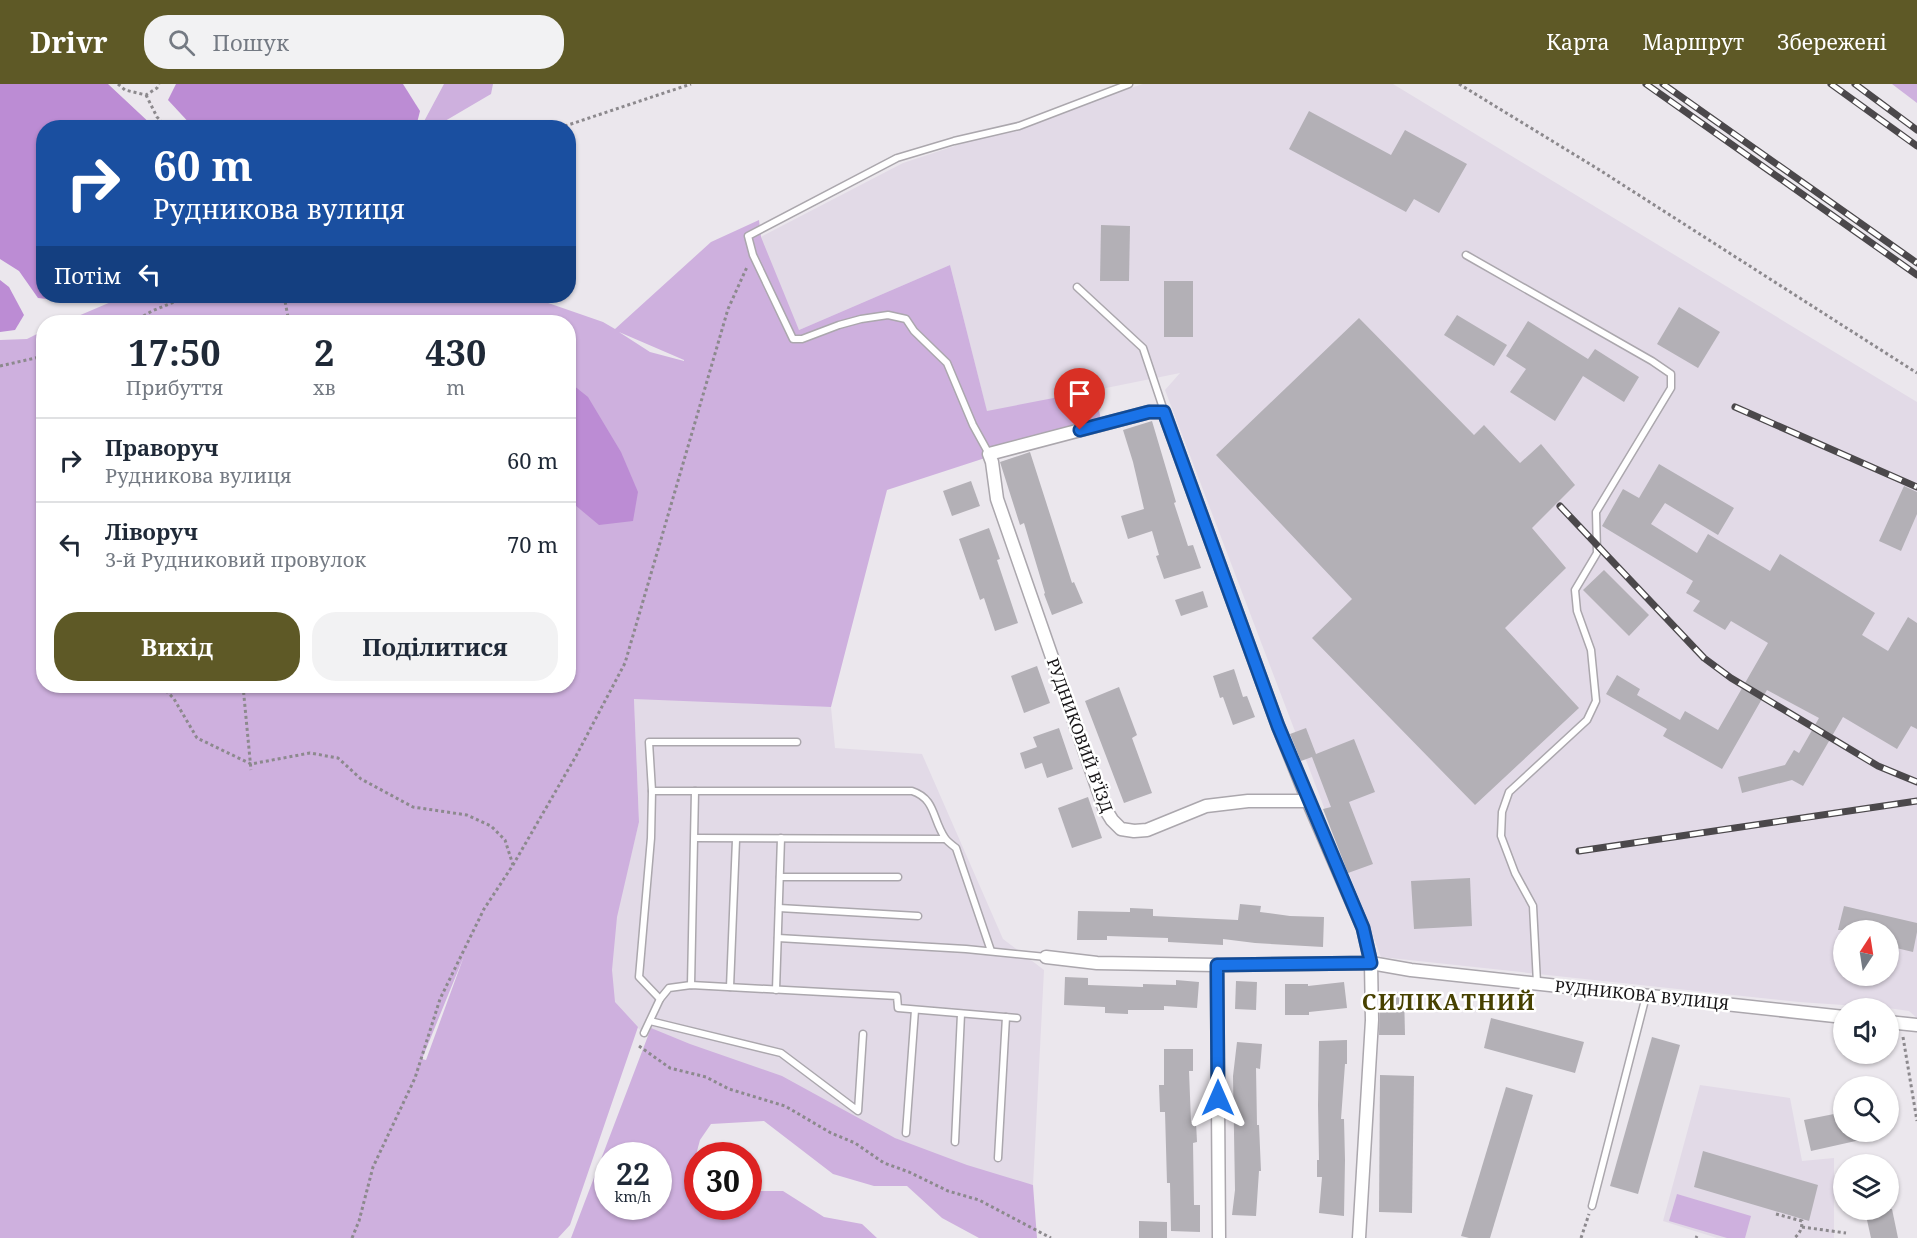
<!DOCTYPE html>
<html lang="uk">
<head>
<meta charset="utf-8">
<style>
	:root { --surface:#fff; --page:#f2f2f3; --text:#1f2937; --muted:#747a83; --line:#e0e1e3; --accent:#5e5926 }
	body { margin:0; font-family:"Noto Serif",serif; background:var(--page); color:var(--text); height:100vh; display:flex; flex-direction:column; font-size:22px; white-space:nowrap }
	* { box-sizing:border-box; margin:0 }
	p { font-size:20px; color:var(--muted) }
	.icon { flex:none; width:33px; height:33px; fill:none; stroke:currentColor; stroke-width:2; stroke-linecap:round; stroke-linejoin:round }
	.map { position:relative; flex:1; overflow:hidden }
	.side { position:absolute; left:36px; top:231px; width:540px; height:378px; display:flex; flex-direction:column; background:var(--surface); border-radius:24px; box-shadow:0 2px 4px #0004 }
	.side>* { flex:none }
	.guide { position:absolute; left:36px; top:36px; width:540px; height:183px; border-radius:24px; box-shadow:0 2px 4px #0004; background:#1a4fa0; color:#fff; overflow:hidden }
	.needle { width:39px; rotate:12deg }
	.controls { position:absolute; left:1833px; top:836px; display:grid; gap:12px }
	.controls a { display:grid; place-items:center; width:66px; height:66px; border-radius:50%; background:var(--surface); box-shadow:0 2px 4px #0004; font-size:30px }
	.speed { position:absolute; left:594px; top:1058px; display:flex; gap:12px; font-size:30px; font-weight:700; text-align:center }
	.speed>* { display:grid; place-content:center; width:78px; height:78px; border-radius:50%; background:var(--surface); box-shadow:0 2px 4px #0004; line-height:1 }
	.speed small { font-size:15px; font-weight:400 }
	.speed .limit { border:9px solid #d22; background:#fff; color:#111 }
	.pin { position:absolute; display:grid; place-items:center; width:51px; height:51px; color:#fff; margin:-62px -26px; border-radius:50% 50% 50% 0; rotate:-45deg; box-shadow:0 0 6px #0007 }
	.pin .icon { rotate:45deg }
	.me { position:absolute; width:66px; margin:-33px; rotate:0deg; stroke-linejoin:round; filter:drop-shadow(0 0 4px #0008) }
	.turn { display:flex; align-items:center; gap:21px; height:126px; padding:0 18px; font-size:27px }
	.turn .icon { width:78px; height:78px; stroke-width:2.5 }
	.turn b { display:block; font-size:42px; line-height:51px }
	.then { display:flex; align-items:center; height:57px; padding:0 18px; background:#0003; gap:12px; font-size:22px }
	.eta { display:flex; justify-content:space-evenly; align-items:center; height:102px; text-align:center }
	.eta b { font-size:36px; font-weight:700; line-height:42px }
	.cta { display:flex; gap:12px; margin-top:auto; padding:12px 18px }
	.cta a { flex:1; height:69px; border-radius:24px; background:var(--accent); color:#fff; font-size:24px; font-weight:700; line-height:69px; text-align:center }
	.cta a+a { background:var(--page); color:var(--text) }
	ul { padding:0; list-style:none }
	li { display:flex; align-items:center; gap:18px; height:84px; padding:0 18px; border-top:2px solid var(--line) }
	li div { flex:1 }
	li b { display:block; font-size:22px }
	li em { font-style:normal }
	header { display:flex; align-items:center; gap:36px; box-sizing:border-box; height:84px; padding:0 30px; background:var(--accent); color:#fff }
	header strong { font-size:28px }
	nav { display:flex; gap:33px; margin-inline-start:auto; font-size:21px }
	.search { width:420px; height:54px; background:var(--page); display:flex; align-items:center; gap:15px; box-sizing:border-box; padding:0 21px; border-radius:24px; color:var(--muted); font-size:22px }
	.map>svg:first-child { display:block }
	.built { fill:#e2dae7; fill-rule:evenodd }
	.green { fill:#ceb0de; fill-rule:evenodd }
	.water { fill:#bc8cd4 }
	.building { fill:#b3b0b6 }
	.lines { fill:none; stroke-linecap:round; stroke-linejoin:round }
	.service-casing { stroke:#aba7ad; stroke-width:9 }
	.minor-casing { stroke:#aba7ad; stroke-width:15 }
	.path { stroke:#8c898d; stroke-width:3; stroke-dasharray:3 3; stroke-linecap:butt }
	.service { stroke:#fff; stroke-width:6 }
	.minor { stroke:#fff; stroke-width:12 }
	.rail-casing { stroke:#4b484b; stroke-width:7 }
	.rail { stroke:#fff; stroke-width:4.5; stroke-dasharray:14; stroke-linecap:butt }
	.route-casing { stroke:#114b97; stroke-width:15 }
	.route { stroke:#1a73e8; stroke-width:10 }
	.labels { text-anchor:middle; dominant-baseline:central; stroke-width:5; stroke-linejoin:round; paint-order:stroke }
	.street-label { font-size:16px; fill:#161416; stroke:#fff }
	.district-label { font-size:22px; font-weight:bold; letter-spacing:1.5px; fill:#474100; stroke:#fff }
</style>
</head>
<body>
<header>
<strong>Drivr</strong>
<div class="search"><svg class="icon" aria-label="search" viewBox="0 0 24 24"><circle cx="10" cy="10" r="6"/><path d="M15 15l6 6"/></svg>Пошук</div>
<nav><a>Карта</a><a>Маршрут</a><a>Збережені</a></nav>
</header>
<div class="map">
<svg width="1917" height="1154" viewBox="0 0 1917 1154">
	<rect width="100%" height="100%" fill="#ebe7ed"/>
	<g class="built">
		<path d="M1143 0H1393L1917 318V934L1909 927 1888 924 1799 918 1381 873 1165 306 1180 289 987 328 950 181 799 246 755 156 903 79ZM1844 846H1888V891H1844Z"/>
		<polygon points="634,614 831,623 835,664 922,670 1003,855 1044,886 1033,1101 967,1088 831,1024 644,949 609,920 615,838 639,738"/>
		<polygon points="1700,1001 1790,1014 1802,1077 1834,1074 1834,1154 1717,1154 1663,1137"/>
	</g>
	<g class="green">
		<polygon points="444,0 493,0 491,10 445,37 447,43 421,43"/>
		<polygon points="1892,0 1917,0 1917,19"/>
		<path d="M759 136 761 153 799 246 950 181 987 327 1095 306 1101 336 887 406 831 623 634 615 639 738 617 833 612 886 615 918 638 943 570 1141 558 1154H0V256L27 255 43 247 44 602H568V238H64L125 212H528L603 238 615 245 711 158ZM619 248 684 276V277L650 268ZM464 872 426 976 422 975Z"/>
		<path d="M651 944 690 960 782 992 895 1054 967 1081 1033 1101 1037 1154H979L942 1134 907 1102H874L833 1090 764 1037 711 1040 700 1056 693 1082 697 1085 698 1122H748L749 1107H783L824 1133 862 1140 877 1154H571ZM608 1071H658V1122H608Z"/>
		<polygon points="1677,1110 1751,1132 1745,1154 1727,1154 1669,1137"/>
	</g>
	<g class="water">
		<polygon points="0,0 108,0 154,43 44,44 44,212 83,212 65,217 38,214 19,187 0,175"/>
		<polygon points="176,0 403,0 420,27 416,43 193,43 168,16"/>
		<polygon points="0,196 9,203 24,231 15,246 0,248"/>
		<polygon points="568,297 588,313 621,368 638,408 633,437 599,441 569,416"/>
	</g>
	<g class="building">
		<polygon points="1309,27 1391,71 1405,46 1467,80 1439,129 1414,115 1406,128 1289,65"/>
		<polygon points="1101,141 1130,142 1129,197 1100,197"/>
		<rect x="1164" y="197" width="29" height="56"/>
		<polygon points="1679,223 1720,248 1698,284 1657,260"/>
		<polygon points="1457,231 1507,261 1494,282 1444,251"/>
		<polygon points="1359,234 1474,351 1484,341 1520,379 1541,360 1575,401 1532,444 1566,484 1505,544 1579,624 1475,721 1312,554 1352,515 1216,371"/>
		<polygon points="1528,237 1588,275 1595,265 1639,293 1624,318 1583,292 1555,337 1510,308 1526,285 1506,272"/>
		<polygon points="1152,337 1176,418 1174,419 1188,462 1193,461 1201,484 1164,495 1156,472 1159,471 1152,447 1128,455 1121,432 1144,425 1133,378 1123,346"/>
		<polygon points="1030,368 1072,499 1074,498 1083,519 1052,531 1044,510 1045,509 1024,439 1020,441 1000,378"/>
		<polygon points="1659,380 1734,424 1718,451 1665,419 1651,440 1697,469 1708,450 1770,487 1780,470 1875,529 1862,551 1888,567 1908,533 1917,539 1917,645 1911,642 1897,665 1843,633 1803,702 1792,696 1742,709 1738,693 1785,681 1794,666 1799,669 1819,634 1767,606 1722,685 1663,652 1667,645 1606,610 1617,591 1640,605 1637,611 1680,636 1685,627 1718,646 1768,559 1731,537 1725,546 1693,527 1700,517 1686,509 1693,497 1602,442 1623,405 1639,414"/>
		<polygon points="971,397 980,422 952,432 943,407"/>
		<polygon points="1904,402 1917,408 1917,430 1901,467 1879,457"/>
		<polygon points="989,444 1000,475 997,476 1018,539 995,547 984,514 980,516 959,455"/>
		<polygon points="1604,486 1649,531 1629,552 1583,506"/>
		<polygon points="1203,507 1208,523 1181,532 1175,516"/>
		<polygon points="1037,582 1050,619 1024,629 1011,592"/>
		<polygon points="1234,585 1243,613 1247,612 1255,633 1233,641 1223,613 1220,614 1213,592"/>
		<polygon points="1119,603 1137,651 1132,654 1152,709 1124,719 1085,617"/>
		<polygon points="1059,644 1073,685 1047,694 1042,679 1025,685 1020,669 1037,663 1033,653"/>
		<polygon points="1306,644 1316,670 1354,655 1375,708 1349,718 1373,780 1348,789 1323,725 1331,723 1312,673 1301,677 1290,650"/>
		<polygon points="1088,713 1102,754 1072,764 1058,724"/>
		<polygon points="1470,794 1472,842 1414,845 1411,797"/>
		<polygon points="1240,820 1261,822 1260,828 1290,832 1324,833 1323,863 1255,859 1223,855 1223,861 1168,858 1168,854 1107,852 1107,856 1077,856 1078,827 1130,828 1130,824 1153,825 1153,832 1238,836"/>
		<polygon points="1844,822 1917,839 1917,848 1913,868 1888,862 1888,846 1838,846"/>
		<polygon points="1065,893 1088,894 1088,901 1143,903 1143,900 1176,901 1176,896 1199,898 1197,924 1164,922 1164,926 1128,926 1128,930 1105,929 1105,923 1064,921"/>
		<polygon points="1236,897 1257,898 1256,926 1235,925"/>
		<polygon points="1344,898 1347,924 1309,928 1309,931 1285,931 1285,900 1308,900 1308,902"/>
		<polygon points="1380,908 1404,908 1405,951 1379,951"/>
		<polygon points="1491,934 1584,958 1575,989 1484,964"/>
		<polygon points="1652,953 1680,961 1638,1110 1610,1102"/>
		<polygon points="1347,956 1347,980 1345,980 1341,1035 1344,1035 1345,1076 1344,1132 1319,1129 1322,1093 1317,1093 1317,1076 1319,1076 1318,1021 1319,957"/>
		<polygon points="1237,958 1262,960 1260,985 1256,984 1257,1041 1259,1041 1261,1087 1259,1087 1256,1132 1232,1131 1235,1106 1233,992"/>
		<polygon points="1164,965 1193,965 1193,987 1189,987 1191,1038 1196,1038 1197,1058 1193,1059 1194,1121 1200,1121 1200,1148 1171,1147 1170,1099 1167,1099 1165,1028 1160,1028 1159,1001 1164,1001"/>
		<polygon points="1380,991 1414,992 1412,1129 1379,1128"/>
		<polygon points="1506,1003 1533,1011 1490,1154 1469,1154 1461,1152"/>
		<polygon points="1844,1028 1844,1047 1877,1047 1878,1052 1811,1067 1804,1036"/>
		<polygon points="1703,1067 1818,1101 1809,1137 1694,1103"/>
		<polygon points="1873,1125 1892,1125 1898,1154 1871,1154 1865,1127"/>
		<polygon points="1139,1137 1167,1138 1167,1154 1139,1154"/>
	</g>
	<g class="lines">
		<defs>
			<g id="service">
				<polyline points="1466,171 1652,277 1671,290 1671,304 1596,428 1597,469 1575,506 1577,527 1591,566 1596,617 1587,636 1509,708 1502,728 1501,752 1515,789 1533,822 1537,899"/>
				<polyline points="1077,203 1143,264 1164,327"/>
				<polyline points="989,370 973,341 947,279 914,247 906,235 888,231 861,235 839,241 802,255 793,255 753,171 748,152 897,74 954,57 1019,42 1129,0"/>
				<path d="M652 707H912C936 715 932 735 945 754 947 757 952 761 956 764L991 867"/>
				<polyline points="695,754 945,755"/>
				<polyline points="780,793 898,793"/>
				<polyline points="779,824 918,832"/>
				<polyline points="778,854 966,865 1046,873"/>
				<polyline points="691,901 695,707"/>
				<polyline points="730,903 736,756"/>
				<polyline points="776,906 781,754"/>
				<polyline points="660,915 639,893 651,754 652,707 649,658 797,658"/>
				<polyline points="650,937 781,969 858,1027 863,950"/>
				<polyline points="644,949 660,915 669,904 691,901 897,912 898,924 1017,934"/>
				<polyline points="906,1049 915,926"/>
				<polyline points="955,1058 961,930"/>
				<polyline points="998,1074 1006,933"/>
				<polyline points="1592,1122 1646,912"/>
			</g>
			<g id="minor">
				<polyline points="1308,717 1248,717 1206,722 1147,746 1134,747 1121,745 1112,736 1104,723 997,415 992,378 989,370 1149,328 1164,328 1278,642 1308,717 1363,844 1371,879 1372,936 1359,1154"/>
				<polyline points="1046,873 1097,879 1217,881 1371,879 1411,886 1844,933"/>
				<polyline points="1217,881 1219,1154"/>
				<polyline points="1888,938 1917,941"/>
			</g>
		</defs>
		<use href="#service" class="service-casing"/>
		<use href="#minor" class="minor-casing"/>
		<g class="path">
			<polyline points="118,0 125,6 146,11 157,4 159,0"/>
			<polyline points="1459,0 1598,85 1917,289"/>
			<polyline points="146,11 157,33 168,44"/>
			<polyline points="559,44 691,0"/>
			<polyline points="284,212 289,238"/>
			<polyline points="133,238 152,227 189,212"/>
			<polyline points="0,282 44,272"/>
			<polyline points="162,602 174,615 197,654 251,680 310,669 338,674 361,695 413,723 467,731 491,742 505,756 513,781"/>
			<polyline points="243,602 251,686"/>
			<polyline points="1903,953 1917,1037"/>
			<polyline points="639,962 670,984 706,993 729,1005 785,1022 831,1049 855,1059 884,1079 909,1088 948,1107 979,1116 1051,1154"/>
			<path d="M1776 1130 1802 1137C1802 1144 1800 1150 1794 1154"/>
			<polyline points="1802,1143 1846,1149"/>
			<polyline points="352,1154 359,1137 373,1083 415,994 440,915 484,825 513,781 576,672 625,579 728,225 747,183"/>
			<polyline points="1581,1154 1589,1130"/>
			<polyline points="1696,1154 1697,1152"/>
		</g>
		<use href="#service" class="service"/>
		<use href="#minor" class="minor"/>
		<defs>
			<g id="rail">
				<polyline points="1646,0 1917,191"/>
				<polyline points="1663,0 1917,179"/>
				<polyline points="1831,0 1917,62"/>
				<polyline points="1855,0 1917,46"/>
				<polyline points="1735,323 1917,403"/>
				<polyline points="1560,422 1704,574 1731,594 1878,682 1917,698"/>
				<polyline points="1579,767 1917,717"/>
			</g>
		</defs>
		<use href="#rail" class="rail-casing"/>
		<use href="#rail" class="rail"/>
	</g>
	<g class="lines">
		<defs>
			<polyline id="route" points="1080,346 1149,328 1164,328 1278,642 1363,844 1371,879 1217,881 1218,1014"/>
		</defs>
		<use href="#route" class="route-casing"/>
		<use href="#route" class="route"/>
	</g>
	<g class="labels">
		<g class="street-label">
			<text transform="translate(1080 651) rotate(70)">РУДНИКОВИЙ В’ЇЗД</text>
			<text transform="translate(1642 911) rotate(6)">РУДНИКОВА ВУЛИЦЯ</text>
		</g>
		<g class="district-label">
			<text x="1449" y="917">СИЛІКАТНИЙ</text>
		</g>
	</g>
</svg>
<div class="controls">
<a><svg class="needle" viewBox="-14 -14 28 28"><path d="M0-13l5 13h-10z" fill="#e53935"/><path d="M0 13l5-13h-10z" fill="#747a83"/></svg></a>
<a><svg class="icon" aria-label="sound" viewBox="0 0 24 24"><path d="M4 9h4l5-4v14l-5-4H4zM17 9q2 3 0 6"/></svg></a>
<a><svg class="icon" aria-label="search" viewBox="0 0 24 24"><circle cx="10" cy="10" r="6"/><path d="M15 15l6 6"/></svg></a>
<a><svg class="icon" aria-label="layers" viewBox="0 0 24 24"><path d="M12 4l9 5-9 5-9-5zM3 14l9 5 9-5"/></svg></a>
</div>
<div class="speed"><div>22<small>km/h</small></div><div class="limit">30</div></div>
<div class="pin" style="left:1080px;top:346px;background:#d93025"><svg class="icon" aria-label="arrive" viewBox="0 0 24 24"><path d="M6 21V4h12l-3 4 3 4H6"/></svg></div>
<svg class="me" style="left:1218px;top:1014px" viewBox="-20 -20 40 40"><path d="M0-17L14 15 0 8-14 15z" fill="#1a73e8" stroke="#fff" stroke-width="4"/></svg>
<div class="guide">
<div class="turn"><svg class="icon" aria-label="right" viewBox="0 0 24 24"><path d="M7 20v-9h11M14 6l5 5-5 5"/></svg><div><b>60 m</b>Рудникова вулиця</div></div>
<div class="then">Потім<svg class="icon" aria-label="left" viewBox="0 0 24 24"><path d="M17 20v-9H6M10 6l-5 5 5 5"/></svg></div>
</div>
<section class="side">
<div class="eta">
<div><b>17:50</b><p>Прибуття</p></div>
<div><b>2</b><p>хв</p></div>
<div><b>430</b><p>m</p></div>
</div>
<ul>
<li><svg class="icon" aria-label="right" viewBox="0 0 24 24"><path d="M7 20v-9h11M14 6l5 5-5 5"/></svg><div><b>Праворуч</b><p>Рудникова вулиця</p></div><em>60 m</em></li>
<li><svg class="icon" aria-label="left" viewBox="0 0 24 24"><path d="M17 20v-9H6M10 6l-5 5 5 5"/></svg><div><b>Ліворуч</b><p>3-й Рудниковий провулок</p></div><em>70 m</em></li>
</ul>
<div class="cta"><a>Вихід</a><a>Поділитися</a></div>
</section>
</div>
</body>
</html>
